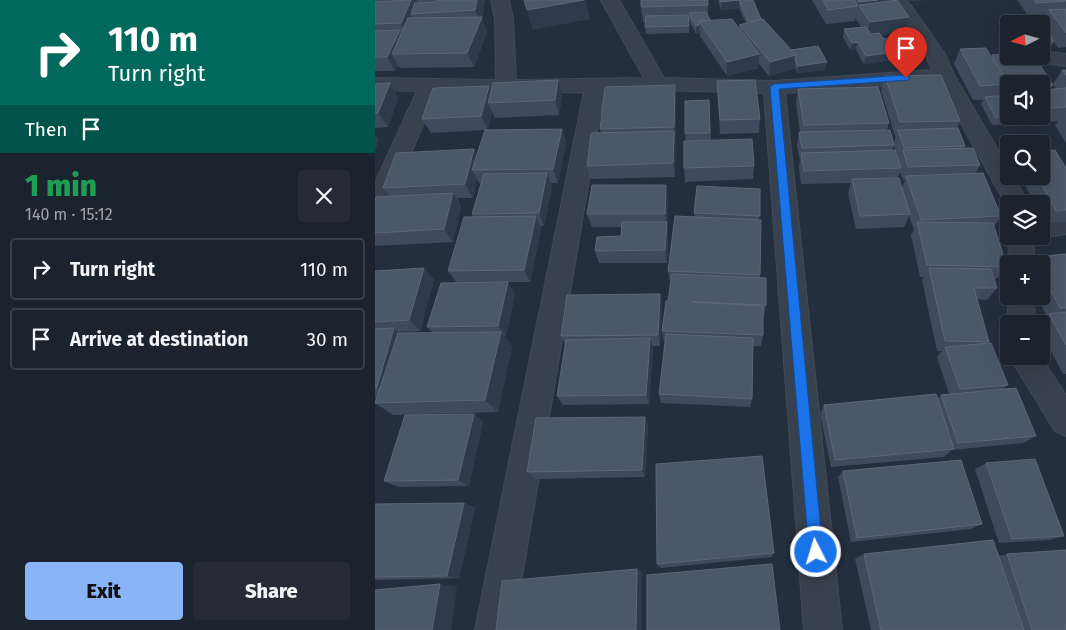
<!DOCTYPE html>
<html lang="en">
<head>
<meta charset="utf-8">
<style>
	:root { --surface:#1b232e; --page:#242b36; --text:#f1f3f6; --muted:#a0a4aa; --line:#39404a; --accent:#8ab4f8 }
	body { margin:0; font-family:"Fira Sans",sans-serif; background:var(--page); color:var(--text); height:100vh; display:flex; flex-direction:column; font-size:19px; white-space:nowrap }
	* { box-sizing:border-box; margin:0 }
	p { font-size:16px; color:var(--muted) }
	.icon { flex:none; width:28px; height:28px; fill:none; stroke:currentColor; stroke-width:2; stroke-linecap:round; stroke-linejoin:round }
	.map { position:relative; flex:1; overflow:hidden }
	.drawer { display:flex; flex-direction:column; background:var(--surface); width:375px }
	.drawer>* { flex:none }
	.top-card { background:#00695c; color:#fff; overflow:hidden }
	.needle { width:32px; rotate:264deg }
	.buttons { position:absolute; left:625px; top:15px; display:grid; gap:10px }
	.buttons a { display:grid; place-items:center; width:50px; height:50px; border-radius:5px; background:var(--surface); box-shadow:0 5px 20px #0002,0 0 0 1px var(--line); font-size:25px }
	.pin { position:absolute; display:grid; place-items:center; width:42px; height:42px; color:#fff; margin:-51px -21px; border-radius:50% 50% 50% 0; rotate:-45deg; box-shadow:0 0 5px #0007 }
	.pin .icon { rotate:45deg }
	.me { position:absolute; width:55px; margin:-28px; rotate:355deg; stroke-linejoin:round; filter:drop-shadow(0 0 4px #0008) }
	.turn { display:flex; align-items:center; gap:18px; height:105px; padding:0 25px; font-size:22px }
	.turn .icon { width:65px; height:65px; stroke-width:2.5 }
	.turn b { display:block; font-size:35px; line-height:42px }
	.then { display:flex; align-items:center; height:48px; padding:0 25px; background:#0003; gap:10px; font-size:19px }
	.round { display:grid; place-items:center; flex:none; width:52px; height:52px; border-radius:5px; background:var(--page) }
	.headline { display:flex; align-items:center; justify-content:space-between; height:85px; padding:0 25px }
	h1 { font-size:30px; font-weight:800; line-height:38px; color:#1e9e55 }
	.primary-button { display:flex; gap:10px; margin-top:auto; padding:10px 25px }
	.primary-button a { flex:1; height:58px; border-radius:5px; background:var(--accent); color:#111; font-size:20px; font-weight:800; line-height:58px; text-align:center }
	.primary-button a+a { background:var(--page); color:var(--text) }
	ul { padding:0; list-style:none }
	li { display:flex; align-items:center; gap:15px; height:62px; margin:0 10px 8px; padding:0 15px; border:2px solid var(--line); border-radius:5px }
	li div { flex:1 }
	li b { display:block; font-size:19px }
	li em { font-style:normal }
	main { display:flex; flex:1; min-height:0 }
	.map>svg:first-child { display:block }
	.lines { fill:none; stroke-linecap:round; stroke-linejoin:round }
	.minor-casing { stroke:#414a57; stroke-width:2 }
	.minor { fill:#38414e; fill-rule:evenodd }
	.wall { fill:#3f4b5c; fill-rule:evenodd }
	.shaded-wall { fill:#2f3b4b }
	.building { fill:#4b5868; stroke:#5c6777 }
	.route { fill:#1a73e8; stroke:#114b97 }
</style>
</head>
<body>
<main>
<section class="drawer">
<div class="top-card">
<div class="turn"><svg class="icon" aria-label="right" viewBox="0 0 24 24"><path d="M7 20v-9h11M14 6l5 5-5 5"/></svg><div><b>110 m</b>Turn right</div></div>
<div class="then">Then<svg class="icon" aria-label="arrive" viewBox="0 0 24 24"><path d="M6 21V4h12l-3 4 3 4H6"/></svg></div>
</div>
<div class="headline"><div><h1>1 min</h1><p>140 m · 15:12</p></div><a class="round"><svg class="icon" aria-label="close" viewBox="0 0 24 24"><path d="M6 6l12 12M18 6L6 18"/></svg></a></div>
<ul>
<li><svg class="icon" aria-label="right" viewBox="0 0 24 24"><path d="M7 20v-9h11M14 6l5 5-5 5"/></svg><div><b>Turn right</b></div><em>110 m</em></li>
<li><svg class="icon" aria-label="arrive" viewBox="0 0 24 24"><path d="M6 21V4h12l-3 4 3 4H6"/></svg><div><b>Arrive at destination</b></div><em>30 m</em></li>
</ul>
<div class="primary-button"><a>Exit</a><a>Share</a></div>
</section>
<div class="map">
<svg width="691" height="630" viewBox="0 0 691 630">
	<rect width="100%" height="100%" fill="#242f3e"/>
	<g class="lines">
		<defs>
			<g id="minor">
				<polygon points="116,0 134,0 138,19 141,80 269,78 226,0 244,0 289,78 399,81 557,70 550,54 514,0 532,0 570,54 579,75 634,169 634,176 638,176 654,204 634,204 634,210 563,82 410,93 467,630 429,630 389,93 282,90 229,91 138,630 100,630 209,92 131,93 62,92 12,209 9,215 0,218 0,183 42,91 0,90 0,78 121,80 120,19"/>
				<polygon points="666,51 691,54 691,66 643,60 641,56 666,56"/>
				<polygon points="691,216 691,234 666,238 662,236 666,236 666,218"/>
				<polygon points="633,236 659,236 659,264 634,264 634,265"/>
				<polygon points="634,294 634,296 659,296 660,324 634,324 634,327 632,324"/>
				<polygon points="634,356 665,356 691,395 691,436 680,431"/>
			</g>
		</defs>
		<use href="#minor" class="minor-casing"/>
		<use href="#minor" class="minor"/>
	</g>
	<g class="wall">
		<polygon points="0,0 110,0 107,18 112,32 99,67 25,68 23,65 20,71 0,71"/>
		<polygon points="343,0 378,0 386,19 416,50 450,70 422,73 419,66 419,69 394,76 383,63 383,68 352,76 325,36 325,33 321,34 314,20 314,33 271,34 270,27 270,22 268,22 266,7 333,5 333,17 335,20 364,28 364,25 371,23 364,8 346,10"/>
		<polygon points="437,0 518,0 530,32 505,35 509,39 526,51 524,59 489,64 481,50 475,50 468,37 469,29 486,27 481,19 481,17 480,21 451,24"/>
		<polygon points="642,0 691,0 691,47 683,48 679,42 675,48 666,49 666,30 671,30 667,24 671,16 654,17"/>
		<path d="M585 49 616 57 617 55 678 85 675 89H681L678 84 687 70H691V143L680 125 683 121 655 123 653 120 651 123 617 125 606 104 608 100H598L579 64ZM634 84H666V116H634Z"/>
		<path d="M510 76 585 121 582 128 590 146 589 149 605 165 600 174 626 216 619 227 632 267 622 279H619L622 288 612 300 602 299 614 342 612 344 633 385 628 389 661 436 648 443 577 450 569 457 456 467 445 414 449 405 562 399 566 395 574 394 562 357 567 351H562L547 280 549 277H545L536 235 539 230 534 216 529 227 481 229 473 193 476 183 426 184 424 166 425 161 422 146 424 132H425L421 104 423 89 514 123 512 130 519 143 521 136H520L506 91ZM519 146 524 161 517 150ZM525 172 528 180H530L527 188 522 178Z"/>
		<polygon points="342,81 385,119 384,133 345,134"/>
		<polygon points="0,84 23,98 13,127 0,128"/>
		<polygon points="116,92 187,94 184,115 120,118 117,112 113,130 187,129 191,143 183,183 176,183 177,187 169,226 165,226 166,229 155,282 133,282 140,294 131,336 129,336 137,346 123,412 18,415 0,403 1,398 0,398 0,271 49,268 59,280 45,331 23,332 24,333 58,333 52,327 82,283 73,271 98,217 97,214 106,184 105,184 102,179 98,198 82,198 86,206 78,242 0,246 0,201 15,196 8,188 99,149 102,155 110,130 56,133 47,119"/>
		<polygon points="301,100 300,177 215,179 212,166 226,132 225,129"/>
		<polygon points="334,100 336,140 311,140 310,133"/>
		<polygon points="379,166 378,179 310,182 309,168"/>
		<polygon points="691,168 691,222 670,224 666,216 666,204 660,204 645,176 666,176"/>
		<polygon points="385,189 384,220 386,220 385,278 391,305 389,316 388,316 388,335 386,346 378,346 377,399 375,407 286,403 284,394 290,342 289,342 287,331 293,301 295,283 293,271 320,217 319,213"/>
		<polygon points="293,198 292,224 293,235 292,263 224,263 220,251 246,236 247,227 217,227 212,214"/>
		<polygon points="691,254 691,374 688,374 666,332 666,324 665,324 672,317 662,296 666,296 666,264 653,264 658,257"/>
		<polygon points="287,306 285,346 277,346 278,349 274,404 188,405 182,396 190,344 186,336"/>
		<polygon points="99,414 108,422 94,486 23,487 9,481"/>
		<polygon points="273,425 270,477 160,479 152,472"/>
		<polygon points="611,463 689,536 674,540 624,543 600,469"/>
		<polygon points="468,471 607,524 596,529 476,542 463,477"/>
		<polygon points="89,503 100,508 84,578 0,580 0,504"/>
		<polygon points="399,553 396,557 286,568 282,564"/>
		<polygon points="489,554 624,556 632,554 691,630 496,630 480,559"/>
	</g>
	<g class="shaded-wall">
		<polygon points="32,0 43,0 41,1 42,2 36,14 40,21 33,38 26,23 34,4"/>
		<polygon points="102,0 110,0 107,18 112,32 99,67 92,53 105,22 100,10"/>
		<polygon points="211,0 215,19 158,30 152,10"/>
		<polygon points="364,0 364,8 346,10 346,2"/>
		<polygon points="503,0 518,0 515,13 484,5 481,17 484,2"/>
		<polygon points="533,0 553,0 532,2"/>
		<polygon points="534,17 530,32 491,36 495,22"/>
		<polygon points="324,25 325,33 321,34 321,26"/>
		<polygon points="25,30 32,44 17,54 23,65 20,71 12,57"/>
		<polygon points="483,42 481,50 475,50 477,43"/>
		<polygon points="526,51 524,59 489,64 491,56"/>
		<polygon points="384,54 383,68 352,76 352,62"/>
		<polygon points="421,55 419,69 394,76 395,62"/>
		<polygon points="452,62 450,70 422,73 423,66"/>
		<polygon points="183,80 187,94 184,115 180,100"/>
		<polygon points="15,83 23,98 13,127 3,113"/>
		<polygon points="300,85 301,100 301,141 299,127"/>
		<polygon points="114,86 120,100 113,103 117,112 113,130 106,116"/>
		<polygon points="187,129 191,143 183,183 178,169"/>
		<polygon points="299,131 300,145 300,177 298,163"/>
		<polygon points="0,134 4,140 0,151"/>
		<polygon points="99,149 106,162 97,170 102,179 98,198 90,184"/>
		<polygon points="172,173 177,187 169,226 164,213"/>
		<polygon points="291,185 293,198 292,224 293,235 292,263 290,250 292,225 290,214"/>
		<polygon points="78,193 86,206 78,242 69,229"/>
		<polygon points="161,216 166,229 155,282 149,270"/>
		<polygon points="49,268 59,280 45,331 34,320"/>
		<polygon points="133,282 140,294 131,336 123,326"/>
		<polygon points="285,294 287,306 285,346 283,335"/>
		<polygon points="19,328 30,339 15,397 2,387"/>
		<polygon points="126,332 137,346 123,412 110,400"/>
		<polygon points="275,338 278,349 274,404 271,395"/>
		<polygon points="99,414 108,422 94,486 83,480"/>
		<polygon points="270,417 273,425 270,477 267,470"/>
		<polygon points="89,503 100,508 84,578 72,576"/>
		<polygon points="262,569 267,573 267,630 261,630"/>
		<polygon points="65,584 82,587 76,630 57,630"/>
	</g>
	<g class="building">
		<polygon points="36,0 26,23 0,24 0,2"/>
		<polygon points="62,0 102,0 100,10 36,14 40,3 61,2"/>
		<polygon points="149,0 209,0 152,10"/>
		<polygon points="266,0 333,0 333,5 266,7"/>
		<polygon points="345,0 378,0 386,19 373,21 364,0 346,2"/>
		<polygon points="448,0 479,0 483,6 453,10"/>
		<polygon points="483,0 503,0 484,2"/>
		<polygon points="522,0 534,17 495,22 484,5"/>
		<polygon points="659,0 691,0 691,1 661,3"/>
		<polygon points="691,9 691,33 674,10"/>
		<polygon points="331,12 335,20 324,21 324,25 321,26 314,13"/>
		<polygon points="313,15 314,26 270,27 271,16"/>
		<polygon points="107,17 92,53 17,54 33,18"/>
		<polygon points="357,19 384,54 352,62 324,21"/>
		<polygon points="388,19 421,55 395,62 364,25"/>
		<polygon points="491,27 496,34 504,33 509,39 517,38 526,51 491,56 483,42 477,43 469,29"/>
		<polygon points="25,30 12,57 0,57 0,31"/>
		<polygon points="666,30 672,30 679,41 666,42"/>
		<polygon points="443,46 452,62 423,66 420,59 421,55 416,50"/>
		<polygon points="611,48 633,84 605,86 585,49"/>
		<polygon points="634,54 634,56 659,56 678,85 666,85 666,84 634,84 617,55"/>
		<polygon points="687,70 691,70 691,75"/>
		<polygon points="566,75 585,121 525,122 510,76"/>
		<polygon points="183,80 180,100 113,103 118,83"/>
		<polygon points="380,80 385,119 345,120 342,81"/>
		<polygon points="15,83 3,113 0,113 0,84"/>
		<polygon points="300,85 299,127 225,129 230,87"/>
		<polygon points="114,86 106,116 47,119 58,88"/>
		<polygon points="503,87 514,123 429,125 423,89"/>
		<polygon points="691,88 691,107 666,109 666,90"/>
		<polygon points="634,95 634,116 643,116 621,118 610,97"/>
		<polygon points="334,100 335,133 310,133 310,101"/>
		<polygon points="583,128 590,146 529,148 523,130"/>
		<polygon points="187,129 178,169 97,170 110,130"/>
		<polygon points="515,130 519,145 427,148 424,132"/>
		<polygon points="299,131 298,163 212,166 216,133"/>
		<polygon points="377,139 379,166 309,168 309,141"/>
		<polygon points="598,148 605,165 533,167 528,150"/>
		<polygon points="99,149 90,184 8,188 21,153"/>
		<polygon points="520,150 526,168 429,171 426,153"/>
		<polygon points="680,150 691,168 691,210 681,211 662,176 666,176 666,151"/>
		<polygon points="172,173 164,213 97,214 109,174"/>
		<polygon points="608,173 626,216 546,220 531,176"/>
		<polygon points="524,178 535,214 485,216 477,179"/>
		<polygon points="217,185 291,185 290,214 212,214"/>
		<polygon points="322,186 385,189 385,216 319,213"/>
		<polygon points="78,193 69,229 0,233 0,201 1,197"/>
		<polygon points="161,216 149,270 73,271 89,217"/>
		<polygon points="300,216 386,220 385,275 293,271"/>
		<polygon points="247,222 292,222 290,250 220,251 222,237 246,236"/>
		<polygon points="542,222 618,223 632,267 552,265"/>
		<polygon points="691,254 691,308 685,308 666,272 666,264 662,264 658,257"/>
		<polygon points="49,268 34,320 0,322 0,271"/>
		<polygon points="554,268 616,269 622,288 599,288 614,342 570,341"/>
		<polygon points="297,274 391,278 391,305 317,302 388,306 388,335 287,331 291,301 293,301"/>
		<polygon points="133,282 123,326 52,327 66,283"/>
		<polygon points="285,294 283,335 186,336 192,295"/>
		<polygon points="691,312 691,345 674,314"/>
		<polygon points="19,328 2,387 0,388 0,329"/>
		<polygon points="126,332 110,400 0,403 23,333"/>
		<polygon points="291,334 378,338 377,399 284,394"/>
		<polygon points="275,338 271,395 182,396 191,340"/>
		<polygon points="616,343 633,385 585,389 570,347"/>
		<polygon points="641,388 661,436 583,443 566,395"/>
		<polygon points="561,394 579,449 460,460 449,405"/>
		<polygon points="99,414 83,480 9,481 30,415"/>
		<polygon points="270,417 267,470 152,472 161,418"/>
		<polygon points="387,456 399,553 282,564 281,464"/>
		<polygon points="660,459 689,536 637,539 611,463"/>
		<polygon points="586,460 607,524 482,538 468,471"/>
		<polygon points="89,503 72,576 0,577 0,504"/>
		<polygon points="618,540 649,630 506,630 489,554"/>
		<polygon points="691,550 691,630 657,630 632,554"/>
		<polygon points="397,564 405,630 272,630 272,575"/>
		<polygon points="262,569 261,630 121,630 127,581"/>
		<polygon points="65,584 57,630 0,630 0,590"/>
	</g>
	<polygon class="route" points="531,75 534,76 534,80 404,89 448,552 446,557 441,560 436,557 434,552 395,87 399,84"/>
</svg>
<div class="buttons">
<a><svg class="needle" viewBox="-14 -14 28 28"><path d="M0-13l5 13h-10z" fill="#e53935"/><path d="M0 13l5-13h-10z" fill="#a0a4aa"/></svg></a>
<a><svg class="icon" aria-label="sound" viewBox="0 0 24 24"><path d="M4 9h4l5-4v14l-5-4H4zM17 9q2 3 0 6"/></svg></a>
<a><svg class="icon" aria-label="search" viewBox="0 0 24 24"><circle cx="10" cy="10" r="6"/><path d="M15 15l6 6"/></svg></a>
<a><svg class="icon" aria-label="layers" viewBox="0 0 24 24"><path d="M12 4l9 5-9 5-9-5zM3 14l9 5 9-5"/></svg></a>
<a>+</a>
<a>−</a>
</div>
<div class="pin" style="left:531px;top:78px;background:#d93025"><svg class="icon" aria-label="arrive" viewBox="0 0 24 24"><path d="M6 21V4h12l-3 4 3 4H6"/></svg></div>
<svg class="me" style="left:441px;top:552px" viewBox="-20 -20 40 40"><circle r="17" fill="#1a73e8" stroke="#fff" stroke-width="3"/><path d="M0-11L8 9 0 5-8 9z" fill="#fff"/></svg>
</div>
</main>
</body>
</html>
